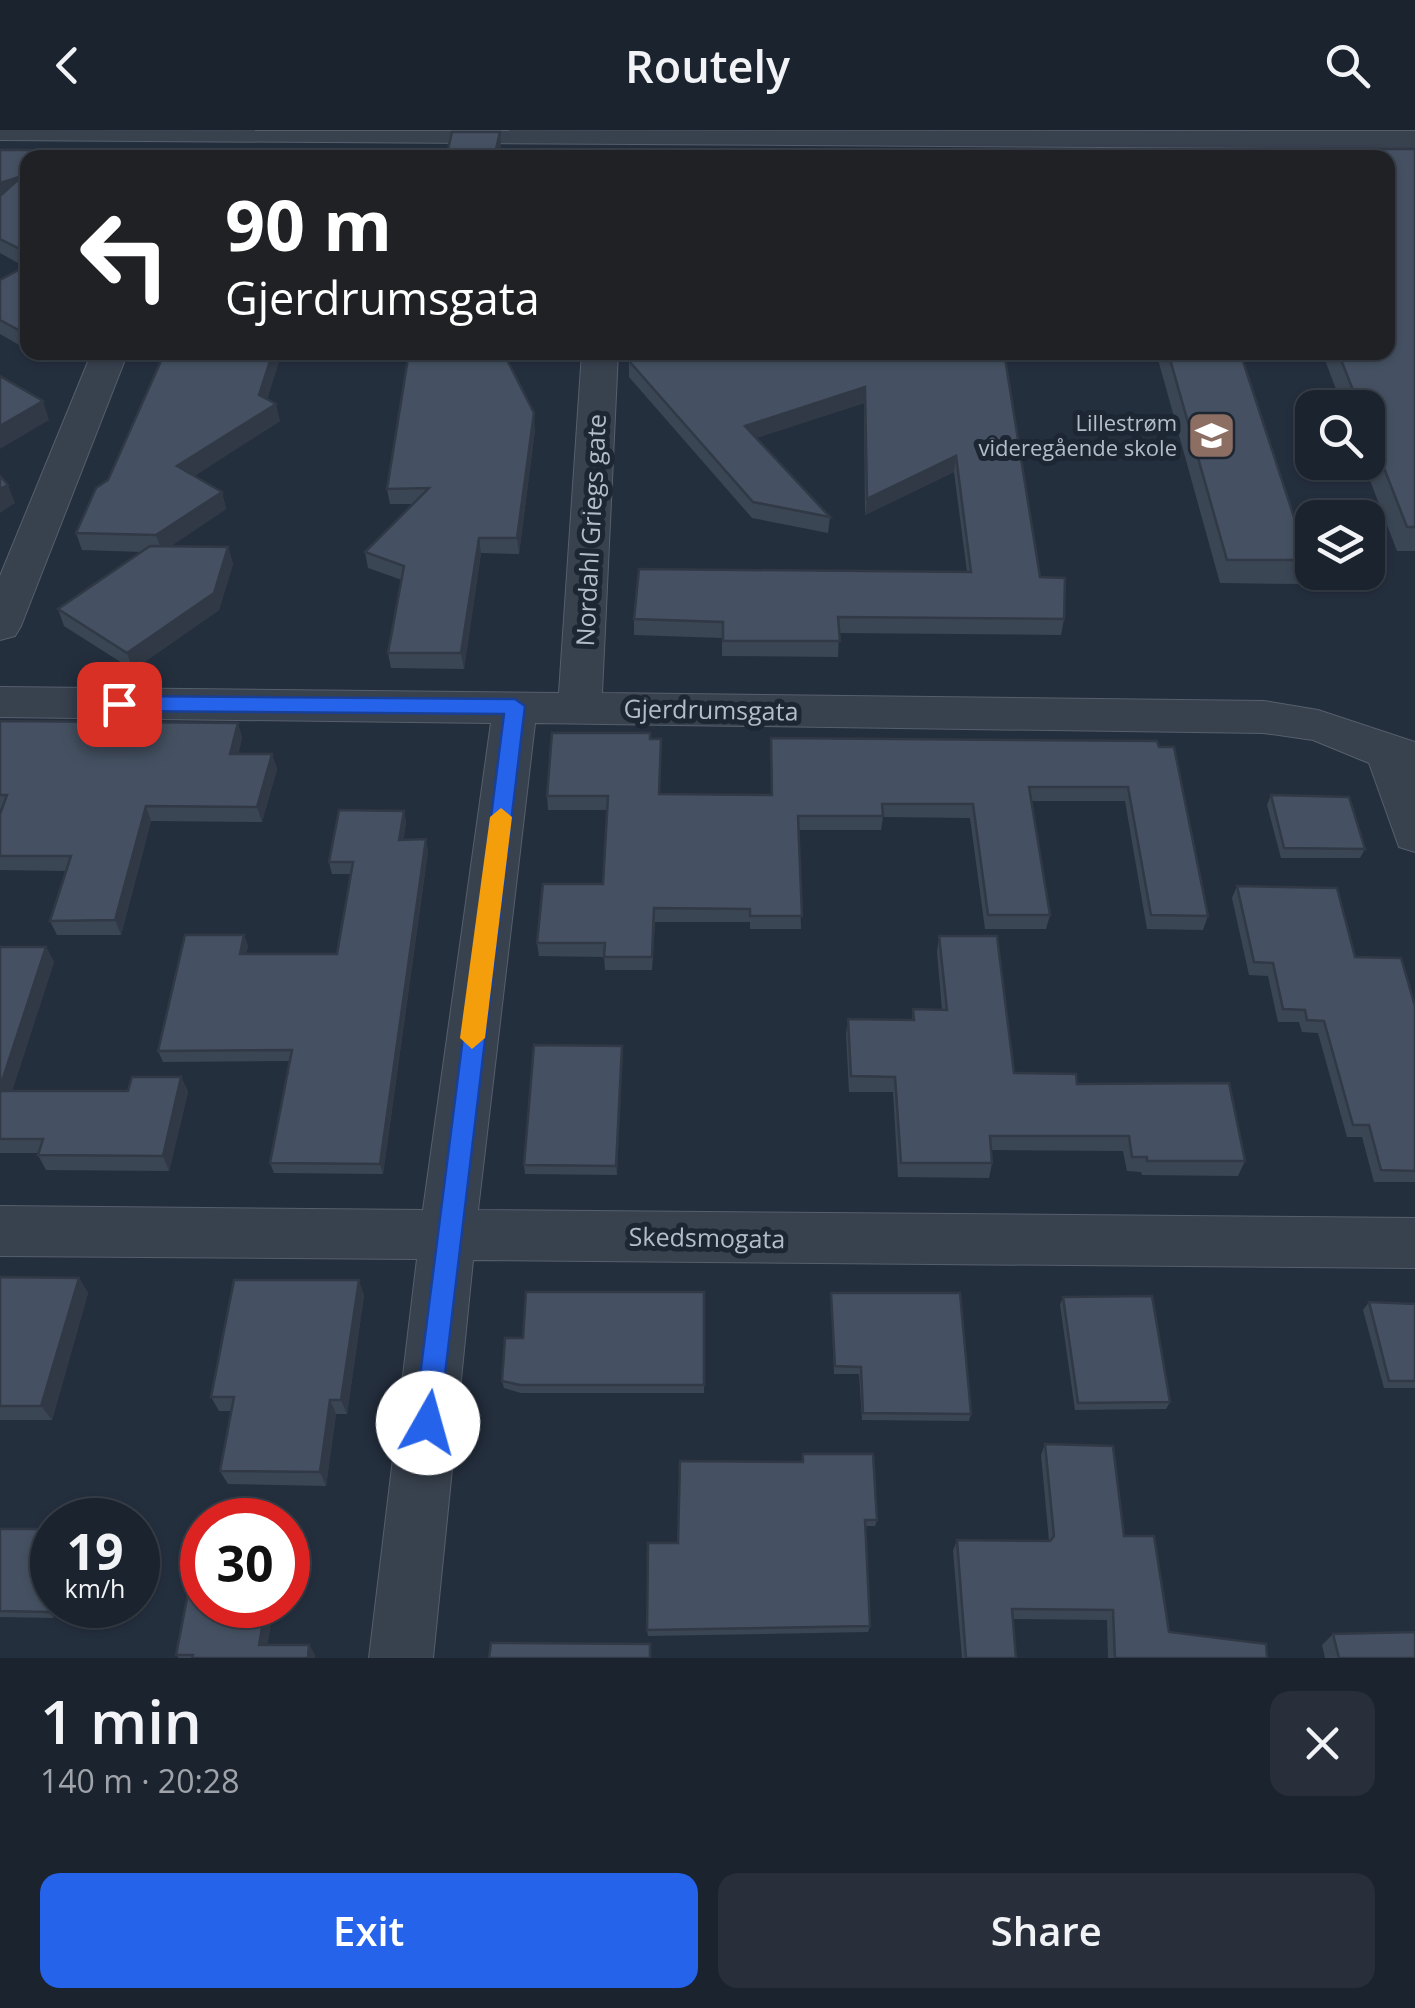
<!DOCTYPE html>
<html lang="en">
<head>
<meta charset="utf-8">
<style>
	:root { --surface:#1b232e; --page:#282f3a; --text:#f1f3f6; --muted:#a0a4aa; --line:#39404a; --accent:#2563eb }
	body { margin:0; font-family:"Open Sans",sans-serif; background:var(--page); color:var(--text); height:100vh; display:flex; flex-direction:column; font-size:38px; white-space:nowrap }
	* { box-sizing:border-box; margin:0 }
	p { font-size:32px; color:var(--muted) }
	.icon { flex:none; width:55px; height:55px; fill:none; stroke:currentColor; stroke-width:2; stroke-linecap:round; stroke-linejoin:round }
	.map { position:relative; height:1528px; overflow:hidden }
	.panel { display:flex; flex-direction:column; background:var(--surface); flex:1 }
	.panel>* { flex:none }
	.guide { position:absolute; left:20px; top:20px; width:1375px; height:210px; border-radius:20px; box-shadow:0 2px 8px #0004,0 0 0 2px var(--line); background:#202124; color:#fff; overflow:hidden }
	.controls { position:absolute; left:1295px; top:260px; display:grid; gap:20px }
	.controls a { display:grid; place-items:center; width:90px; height:90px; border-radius:20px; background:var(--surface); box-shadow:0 2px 8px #0004,0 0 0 2px var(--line); font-size:50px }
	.speed { position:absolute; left:30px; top:1368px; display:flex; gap:20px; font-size:50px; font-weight:700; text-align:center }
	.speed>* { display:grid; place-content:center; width:130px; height:130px; border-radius:50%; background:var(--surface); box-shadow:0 2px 8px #0004,0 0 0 2px var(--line); line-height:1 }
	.speed small { font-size:25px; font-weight:400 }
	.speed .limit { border:15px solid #d22; background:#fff; color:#111 }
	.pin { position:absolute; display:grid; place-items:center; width:85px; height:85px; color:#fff; margin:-42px; border-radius:20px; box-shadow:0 5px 15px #0006 }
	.me { position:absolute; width:110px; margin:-55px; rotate:7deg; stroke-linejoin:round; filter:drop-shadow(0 0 8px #0008) }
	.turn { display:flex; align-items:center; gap:35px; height:210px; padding:0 40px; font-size:45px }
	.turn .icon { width:130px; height:130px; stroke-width:2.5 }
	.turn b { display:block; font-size:70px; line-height:85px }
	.round { display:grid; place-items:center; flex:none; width:105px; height:105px; border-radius:20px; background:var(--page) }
	.summary { display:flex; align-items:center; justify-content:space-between; height:170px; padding:0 40px }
	h1 { font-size:60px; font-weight:600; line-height:75px }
	.primary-button { display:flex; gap:20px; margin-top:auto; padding:20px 40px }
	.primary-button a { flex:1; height:115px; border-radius:20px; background:var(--accent); color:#fff; font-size:40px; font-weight:600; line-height:115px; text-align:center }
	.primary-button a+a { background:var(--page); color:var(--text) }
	header { display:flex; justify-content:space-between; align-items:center; height:130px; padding:0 40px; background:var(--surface); font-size:45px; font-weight:600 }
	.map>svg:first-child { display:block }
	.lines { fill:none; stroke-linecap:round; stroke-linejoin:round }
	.minor-casing { stroke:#565f6c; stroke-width:2 }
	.minor { fill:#38414e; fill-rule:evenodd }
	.wall { fill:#3b4654 }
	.shaded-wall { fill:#303945 }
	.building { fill:#455162; stroke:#303945; stroke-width:2.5 }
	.route { fill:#2563eb; stroke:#184099; stroke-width:2.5 }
	.slow { fill:#f59e0b }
	.labels { text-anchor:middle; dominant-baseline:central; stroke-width:10; stroke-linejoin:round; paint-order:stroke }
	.far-poi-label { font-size:22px; fill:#b4bcc9; stroke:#1d2633; text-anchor:end }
	.street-label { font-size:25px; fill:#b4bcc9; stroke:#1d2633 }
</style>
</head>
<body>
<header><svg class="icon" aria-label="back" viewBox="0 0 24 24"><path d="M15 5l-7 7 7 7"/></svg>Routely<svg class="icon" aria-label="search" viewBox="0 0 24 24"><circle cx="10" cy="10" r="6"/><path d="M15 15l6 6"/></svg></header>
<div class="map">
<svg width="1415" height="1528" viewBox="0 0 1415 1528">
	<rect width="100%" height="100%" fill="#242f3e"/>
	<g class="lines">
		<defs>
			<g id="minor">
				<polygon points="0,0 1415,1 1415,19 0,10"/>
				<polygon points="92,222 128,222 21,496 15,506 0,510 0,446"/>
				<polygon points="582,222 618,222 602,563 1264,571 1318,580 1415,612 1415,722 1399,717 1369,633 1313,610 1264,603 535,593 478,1080 1415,1088 1415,1138 473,1130 433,1528 369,1528 417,1129 0,1126 0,1076 423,1080 491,593 0,587 0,557 559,563"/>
			</g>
		</defs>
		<use href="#minor" class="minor-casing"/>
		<use href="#minor" class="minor"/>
	</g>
	<g class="wall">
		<polygon points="1322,19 1415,19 1415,421 1397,421 1363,332 1368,332 1368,278 1343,278 1322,222 1388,222 1388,28 1320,28"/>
		<polygon points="0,20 28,28 28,220 0,204 0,150 25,137 0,123"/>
		<polygon points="282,222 267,269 280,291 194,346 222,362 226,379 171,416 228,417 233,434 219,480 133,540 64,496 58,479 142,422 82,420 76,403 108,350"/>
		<polygon points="409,222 571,222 571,229 506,228 535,299 519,424 481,423 464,539 391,538 388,523 402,450 368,438 365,422 413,374 390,374 387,359"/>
		<polygon points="1004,222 1040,447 1064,489 1061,505 839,503 838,527 722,526 722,508 634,505 634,489 967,442 954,342 865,385 864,273 756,308 830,387 828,403 752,388 629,247 629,231"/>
		<polygon points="1156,222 1240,222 1308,430 1300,454 1220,453"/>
		<polygon points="0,591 238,593 242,608 238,624 272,624 277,639 262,692 151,691 121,805 57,805 50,791 66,741 0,740 0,684 2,679 0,679"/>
		<polygon points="771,608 1157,611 1208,786 1203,800 1147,799 1125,671 1031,671 1050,785 1046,799 985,799 970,688 883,687 881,700 798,700 801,799 750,799 750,792 655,792 652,840 605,840 604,827 539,826 537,813 603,754 607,680 548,680 547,666 650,609 661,609 660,664 772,665"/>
		<polygon points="1271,665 1365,719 1360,728 1281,728 1267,675"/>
		<polygon points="404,681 406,693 403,709 428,721 383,1044 274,1043 270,1033 290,931 163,932 158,921 244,805 248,816 246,824 337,824 351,744 332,744 329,732"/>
		<polygon points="1237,756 1355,827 1415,876 1415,1052 1374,1052 1362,1007 1347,1007 1318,903 1302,902 1299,892 1278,892 1268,846 1249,845 1232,768"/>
		<polygon points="939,806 1014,943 1077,954 1245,1031 1238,1046 1142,1045 1141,1042 1127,1041 1123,1021 991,1020 992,1033 989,1048 898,1047 893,962 849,962 846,904 848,889 912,889 913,879 942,880 937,822"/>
		<polygon points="0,817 46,817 54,832 12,961 128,961 181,947 188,962 169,1041 46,1040 38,1025 38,1023 0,1023"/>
		<polygon points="622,916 617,1045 525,1044 524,1035"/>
		<polygon points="0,1147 79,1148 88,1163 52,1290 0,1290"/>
		<polygon points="704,1162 704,1263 521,1263 504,1258 502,1251"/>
		<polygon points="831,1163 971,1284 969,1291 862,1290 859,1244 834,1244"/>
		<polygon points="364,1165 347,1284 336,1284 326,1356 228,1354 220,1341 231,1281 219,1281 211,1267"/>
		<polygon points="1063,1167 1170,1272 1166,1279 1075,1280 1060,1175"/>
		<polygon points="1369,1172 1415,1174 1415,1258 1384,1258 1363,1180"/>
		<polygon points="1045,1314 1124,1406 1169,1502 1267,1528 1108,1528 1107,1490 1013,1489 1016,1528 962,1528 953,1421 957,1410 1049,1411 1041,1325"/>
		<polygon points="803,1324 877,1390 875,1396 865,1396 870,1496 868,1502 648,1506 647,1500 678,1413 802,1332"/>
		<polygon points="0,1399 54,1488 0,1487"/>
		<polygon points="202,1475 274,1475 267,1515 309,1515 315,1525 315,1528 179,1528 176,1525"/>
		<polygon points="1333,1504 1415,1528 1325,1528 1322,1515"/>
	</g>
	<g class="shaded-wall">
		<polygon points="500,2 501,17 499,28 494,28"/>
		<polygon points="22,46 0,73 0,53"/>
		<polygon points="273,222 282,222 263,282 259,265"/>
		<polygon points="865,257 864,273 744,312 745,296"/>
		<polygon points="43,271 49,290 0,319 0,296"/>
		<polygon points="276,274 280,291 182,354 177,336"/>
		<polygon points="534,283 535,299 519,424 517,408"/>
		<polygon points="956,326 954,342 865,385 867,369"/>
		<polygon points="8,355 15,373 0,383 0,359"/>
		<polygon points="222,362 226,379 162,422 156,405"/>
		<polygon points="479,408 481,423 464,539 461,523"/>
		<polygon points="228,417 233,434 219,480 133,540 127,523"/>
		<polygon points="238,593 242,608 235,639 230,624"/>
		<polygon points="272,624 277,639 262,692 257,677"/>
		<polygon points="146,676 151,691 121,805 115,790"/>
		<polygon points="404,681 406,693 402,721 399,710"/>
		<polygon points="426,709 428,721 383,1044 380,1034"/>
		<polygon points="244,805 248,816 244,836 240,824"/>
		<polygon points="46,817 54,832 7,976 0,963 0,957"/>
		<polygon points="622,916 623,925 617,1045 616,1036"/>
		<polygon points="181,947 188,962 169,1041 163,1026"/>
		<polygon points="79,1148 88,1163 52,1290 41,1276"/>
		<polygon points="359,1150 364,1165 347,1284 341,1270"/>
		<polygon points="330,1270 336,1284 326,1356 320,1342"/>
		<polygon points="52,1466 52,1475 58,1475 54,1488 49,1482"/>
		<polygon points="266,1475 274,1475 266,1525 259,1515"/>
		<polygon points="309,1515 315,1525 315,1528 308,1528"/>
	</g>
	<g class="building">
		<polygon points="452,2 500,2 494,28 446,28"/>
		<polygon points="1322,19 1415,19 1415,397 1407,397 1368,297 1368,278 1360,278 1338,222 1388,222 1388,28 1326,28"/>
		<polygon points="0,20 132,20 128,28 28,28 28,123 0,109 0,66 22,46 0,53"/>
		<rect x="677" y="24" width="274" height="4"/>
		<polygon points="28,135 28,205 0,190 0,150"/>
		<polygon points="165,222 273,222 259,265 276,274 177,336 222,362 156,405 76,403 96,358 108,350"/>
		<polygon points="409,222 503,222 534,283 517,408 479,408 461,523 388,523 404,436 365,422 429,358 387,359"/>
		<polygon points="660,222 1004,222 1040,447 1065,448 1064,489 838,487 840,511 723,511 723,492 634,489 639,439 971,442 956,326 867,369 865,257 745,296 830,387 753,372 629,231"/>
		<polygon points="1168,222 1240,222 1308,430 1227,430"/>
		<polygon points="0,246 43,271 0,296"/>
		<polygon points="0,346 8,355 0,359"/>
		<polygon points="150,416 228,417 214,463 127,523 58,479"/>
		<polygon points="0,591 238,593 230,624 272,624 257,677 146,676 115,790 50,791 71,726 0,726 0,684 7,665 0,665"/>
		<polygon points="552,603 650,603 650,609 661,609 659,664 772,665 771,608 1157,611 1159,617 1174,617 1208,786 1151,785 1128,657 1029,657 1050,785 988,785 973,674 882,674 883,686 798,686 802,786 750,786 750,779 654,778 652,827 604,827 605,813 537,813 543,754 603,754 608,666 547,666"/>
		<polygon points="1271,665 1349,667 1365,719 1284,718"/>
		<polygon points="339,680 404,681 399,710 426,709 380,1034 270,1033 292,920 158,921 185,805 244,805 240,824 337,824 353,732 329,732"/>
		<polygon points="1237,756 1337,758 1355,827 1401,828 1415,876 1415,1041 1381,1040 1369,995 1353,995 1324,891 1307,890 1305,880 1283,879 1273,833 1254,832"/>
		<polygon points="939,806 997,806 1014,943 1076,944 1077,954 1229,953 1245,1031 1147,1031 1147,1027 1132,1027 1129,1006 990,1006 992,1033 901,1033 895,947 851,946 848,889 914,890 913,879 947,880"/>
		<polygon points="0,817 46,817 0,957"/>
		<polygon points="534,915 622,916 616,1036 524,1035"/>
		<polygon points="132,947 181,947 163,1026 38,1025 43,1009 0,1009 0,961 128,961"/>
		<polygon points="0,1147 79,1148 41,1276 0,1276"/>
		<polygon points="234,1150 359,1150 341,1270 330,1270 320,1342 220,1341 234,1267 211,1267"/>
		<polygon points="526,1162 704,1162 704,1255 520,1255 502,1251 505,1208 523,1208"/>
		<polygon points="831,1163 960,1163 971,1284 863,1283 861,1237 835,1236"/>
		<polygon points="1152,1166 1170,1272 1078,1273 1063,1167"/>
		<polygon points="1369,1172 1415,1174 1415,1251 1389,1251"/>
		<polygon points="1045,1314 1113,1316 1124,1406 1154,1406 1169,1502 1266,1514 1267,1528 1115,1528 1113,1480 1012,1479 1016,1528 966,1528 957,1410 1050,1411 1054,1406"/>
		<polygon points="803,1324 873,1324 877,1390 865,1390 870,1496 647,1500 648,1413 678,1413 680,1331 803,1332"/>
		<polygon points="0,1399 52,1399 52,1466 49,1482 0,1481"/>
		<polygon points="193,1438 202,1438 202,1475 266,1475 259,1515 309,1515 308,1528 192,1528 193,1525 176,1525"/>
		<polygon points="1415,1502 1415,1528 1339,1528 1333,1504"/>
		<polygon points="491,1513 650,1514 650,1528 489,1528"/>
	</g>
	<polygon class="route" points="119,566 515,569 525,576 438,1303 428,1307 418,1303 414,1293 504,584 119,581 108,574"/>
	<polygon class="slow" points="501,678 512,687 485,908 472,919 460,908 490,687"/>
	<defs>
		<symbol id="school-square" viewBox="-11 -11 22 22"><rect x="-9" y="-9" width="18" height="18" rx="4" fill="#8d6e63" stroke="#1d2633"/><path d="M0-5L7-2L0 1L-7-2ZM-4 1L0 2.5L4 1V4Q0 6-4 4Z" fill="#fff"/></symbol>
	</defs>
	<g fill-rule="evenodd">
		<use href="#school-square" x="1184" y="278" width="55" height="55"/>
	</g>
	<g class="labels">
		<g class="far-poi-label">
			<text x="1177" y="292">Lillestrøm<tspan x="1177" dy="25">videregående skole</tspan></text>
		</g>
		<g class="street-label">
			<text transform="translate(590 400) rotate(-87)">Nordahl Griegs gate</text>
			<text transform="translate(711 579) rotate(1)">Gjerdrumsgata</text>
			<text transform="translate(707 1107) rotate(1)">Skedsmogata</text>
		</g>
	</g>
</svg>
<div class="controls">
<a><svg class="icon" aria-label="search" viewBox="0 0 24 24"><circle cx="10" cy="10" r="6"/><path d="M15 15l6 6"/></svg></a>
<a><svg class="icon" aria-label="layers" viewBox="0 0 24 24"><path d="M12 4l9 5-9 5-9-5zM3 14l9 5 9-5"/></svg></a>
</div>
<div class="speed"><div>19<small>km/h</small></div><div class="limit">30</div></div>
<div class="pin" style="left:119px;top:574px;background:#d93025"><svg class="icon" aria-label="arrive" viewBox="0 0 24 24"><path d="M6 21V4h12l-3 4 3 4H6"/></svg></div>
<svg class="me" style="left:428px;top:1293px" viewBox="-20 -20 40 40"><circle r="19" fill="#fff"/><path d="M0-13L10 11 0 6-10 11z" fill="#2563eb"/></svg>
<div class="guide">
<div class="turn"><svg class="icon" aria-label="left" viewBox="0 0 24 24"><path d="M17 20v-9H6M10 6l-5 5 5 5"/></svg><div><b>90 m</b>Gjerdrumsgata</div></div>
</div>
</div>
<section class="panel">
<div class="summary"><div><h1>1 min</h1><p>140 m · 20:28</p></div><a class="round"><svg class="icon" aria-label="close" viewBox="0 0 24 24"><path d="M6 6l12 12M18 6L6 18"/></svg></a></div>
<div class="primary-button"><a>Exit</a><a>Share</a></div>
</section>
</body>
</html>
